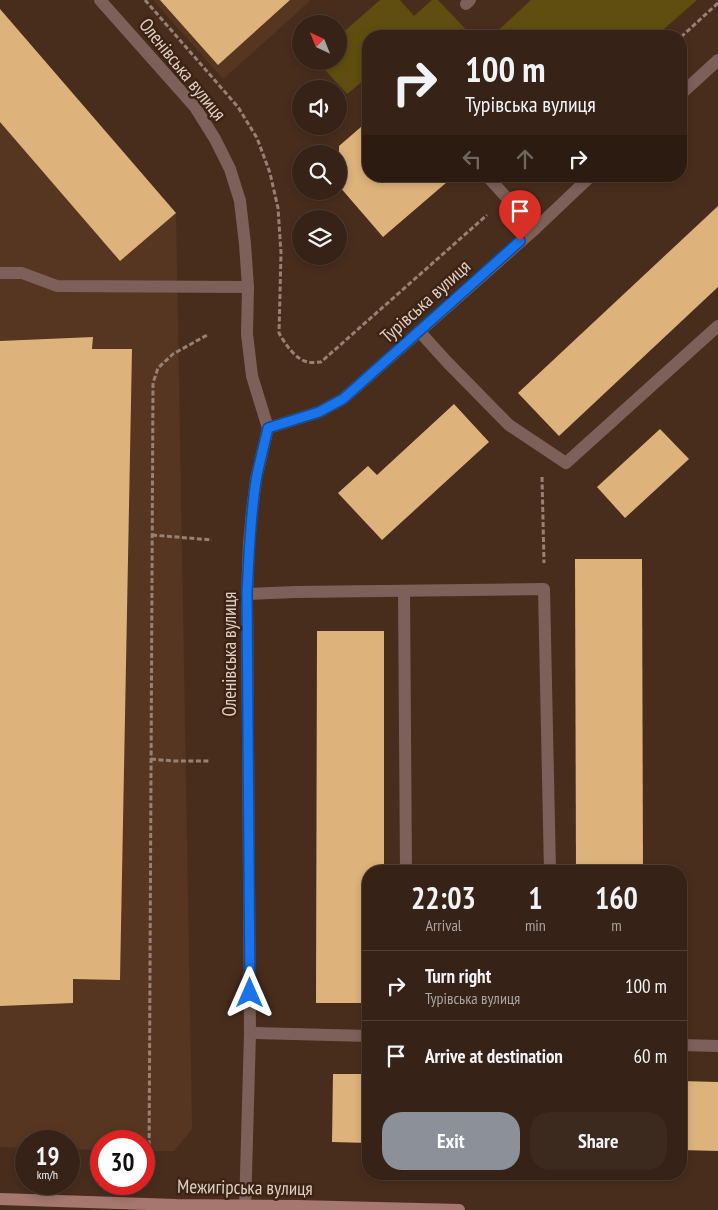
<!DOCTYPE html>
<html lang="en">
<head>
<meta charset="utf-8">
<style>
	:root { --surface:#362216; --page:#3d2a1f; --text:#f1f3f6; --muted:#aaa4a1; --line:#503f35; --accent:#8c9099 }
	body { margin:0; font-family:"PT Sans Narrow",sans-serif; background:var(--page); color:var(--text); height:100vh; display:flex; flex-direction:column; font-size:19px; white-space:nowrap }
	* { box-sizing:border-box; margin:0 }
	p { font-size:16px; color:var(--muted) }
	.icon { flex:none; width:28px; height:28px; fill:none; stroke:currentColor; stroke-width:2; stroke-linecap:round; stroke-linejoin:round }
	.map { position:relative; flex:1; overflow:hidden }
	.panel { position:absolute; left:362px; top:865px; width:325px; height:315px; display:flex; flex-direction:column; background:var(--surface); border-radius:20px; box-shadow:0 2px 8px #0003,0 0 0 1px var(--line) }
	.panel>* { flex:none }
	.guide { position:absolute; left:362px; top:30px; width:325px; height:152px; border-radius:20px; box-shadow:0 2px 8px #0003,0 0 0 1px var(--line); background:#362216; color:var(--text); overflow:hidden }
	.needle { width:32px; rotate:317deg }
	.fabs { position:absolute; left:292px; top:15px; display:grid; gap:10px }
	.fabs a { display:grid; place-items:center; width:55px; height:55px; border-radius:50%; background:var(--surface); box-shadow:0 2px 8px #0003,0 0 0 1px var(--line); font-size:25px }
	.speed { position:absolute; left:15px; top:1130px; display:flex; gap:10px; font-size:25px; font-weight:700; text-align:center }
	.speed>* { display:grid; place-content:center; width:65px; height:65px; border-radius:50%; background:var(--surface); box-shadow:0 2px 8px #0003,0 0 0 1px var(--line); line-height:1 }
	.speed small { font-size:12px; font-weight:400 }
	.speed .limit { border:8px solid #d22; background:#fff; color:#111 }
	.pin { position:absolute; display:grid; place-items:center; width:42px; height:42px; color:#fff; margin:-51px -21px; border-radius:50% 50% 50% 0; rotate:-45deg; box-shadow:0 0 5px #0007 }
	.pin .icon { rotate:45deg }
	.me { position:absolute; width:55px; margin:-28px; rotate:0deg; stroke-linejoin:round; filter:drop-shadow(0 0 4px #0008) }
	.turn { display:flex; align-items:center; gap:18px; height:105px; padding:0 20px; font-size:22px }
	.turn .icon { width:65px; height:65px; stroke-width:2.5 }
	.turn b { display:block; font-size:35px; line-height:42px }
	.lanes { display:flex; align-items:center; height:48px; padding:0 20px; background:#0003; justify-content:center; gap:25px; direction:ltr }
	.lanes .off { opacity:.35 }
	.eta { display:flex; justify-content:space-evenly; align-items:center; height:85px; text-align:center }
	.eta b { font-size:30px; font-weight:700; line-height:35px }
	.primary-button { display:flex; gap:10px; margin-top:auto; padding:10px 20px }
	.primary-button a { flex:1; height:58px; border-radius:20px; background:var(--accent); color:#fff; font-size:20px; font-weight:700; line-height:58px; text-align:center }
	.primary-button a+a { background:var(--page); color:var(--text) }
	ul { padding:0; list-style:none }
	li { display:flex; align-items:center; gap:15px; height:70px; padding:0 20px; border-top:1px solid var(--line) }
	li div { flex:1 }
	li b { display:block; font-size:19px }
	li em { font-style:normal }
	.map>svg:first-child { display:block }
	.built { fill:#573621 }
	.green { fill:#5f4e0f }
	.building { fill:#deb27b }
	.lines { fill:none; stroke-linecap:round; stroke-linejoin:round }
	.path { stroke:#978174; stroke-width:3; stroke-dasharray:5 2.5; stroke-linecap:butt }
	.lane { stroke:#7d605a; stroke-width:12 }
	.street { stroke:#7d605a; stroke-width:12 }
	.secondary { stroke:#a5776e; stroke-width:12 }
	.route-casing { stroke:#114b97; stroke-width:12 }
	.route { stroke:#1a73e8; stroke-width:9 }
	.labels { text-anchor:middle; dominant-baseline:central; stroke-width:5; stroke-linejoin:round; paint-order:stroke }
	.street-label { font-size:19px; fill:#dfcec4; stroke:#3d2313 }
</style>
</head>
<body>
<div class="map">
<svg width="718" height="1210" viewBox="0 0 718 1210">
	<rect width="100%" height="100%" fill="#482d1d"/>
	<g class="built">
		<polygon points="153,0 311,0 223,79"/>
		<polygon points="0,9 176,213 192,1129 174,1151 144,1151 144,1141 101,1141 101,1150 69,1149 69,1141 26,1141 26,1148 0,1147"/>
	</g>
	<g class="green">
		<polygon points="380,0 400,0 414,16 432,0 438,0 472,36 369,36 369,76 347,94 317,61 339,61 339,36"/>
		<polygon points="531,0 697,0 656,36 492,36"/>
	</g>
	<g class="building">
		<polygon points="160,0 290,0 218,65"/>
		<polygon points="0,9 176,213 120,261 0,122"/>
		<polygon points="369,120 369,176 454,176 383,237 339,186 339,146"/>
		<polygon points="718,206 718,287 559,436 518,393"/>
		<polygon points="93,337 92,349 132,349 120,980 73,979 73,1003 0,1006 0,341"/>
		<polygon points="454,404 489,442 382,540 338,493 368,466 377,475"/>
		<polygon points="660,429 689,459 625,518 597,487"/>
		<polygon points="575,559 642,559 643,871 576,871"/>
		<polygon points="317,631 384,631 384,871 369,871 369,1003 316,1003"/>
		<polygon points="333,1074 369,1074 369,1143 332,1142"/>
		<polygon points="681,1081 718,1082 718,1151 681,1150"/>
	</g>
	<g class="lines">
		<g class="path">
			<path d="M145 0 238 107 257 138 270 173 278 208 281 253 279 333C285 344 296 360 308 362 312 363 317 362 321 362L487 215"/>
			<polyline points="681,37 718,3"/>
			<polyline points="542,477 544,563"/>
			<polyline points="152,535 212,540"/>
			<polyline points="151,759 173,761 210,761"/>
			<polyline points="149,1168 153,383 158,368 173,354 209,334"/>
		</g>
		<g class="lane">
			<polyline points="466,4 470,0"/>
			<polyline points="487,176 535,229"/>
			<polyline points="0,273 22,273 57,286 248,287"/>
			<polyline points="419,331 448,363 509,425 566,463 718,326"/>
			<polyline points="404,591 406,871"/>
			<polyline points="247,594 295,592 544,589 550,871"/>
			<polyline points="250,1033 369,1036"/>
			<polyline points="681,1045 718,1046"/>
		</g>
		<g class="street">
			<polyline points="100,0 195,107 215,139 230,169 240,201 245,244 248,287 247,334 252,376 268,428 256,479 252,511 249,543 247,594 250,1033 245,1210"/>
			<polyline points="681,94 718,60"/>
			<polyline points="268,428 319,412 343,399 535,229 591,176"/>
		</g>
		<polyline class="secondary" points="0,1199 176,1205 297,1206 459,1210"/>
	</g>
	<g class="lines">
		<defs>
			<path id="route" d="M250 993 247 594C249 556 250 519 256 481 259 463 264 446 268 428L319 412 343 399 520 241"/>
		</defs>
		<use href="#route" class="route-casing"/>
		<use href="#route" class="route"/>
	</g>
	<g class="labels">
		<g class="street-label">
			<text transform="translate(183 69) rotate(51)">Оленівська вулиця</text>
			<text transform="translate(425 301) rotate(-42)">Турівська вулиця</text>
			<text transform="translate(229 654) rotate(-90)">Оленівська вулиця</text>
			<text transform="translate(245 1187) rotate(1)">Межигірська вулиця</text>
		</g>
	</g>
</svg>
<div class="fabs">
<a><svg class="needle" viewBox="-14 -14 28 28"><path d="M0-13l5 13h-10z" fill="#e53935"/><path d="M0 13l5-13h-10z" fill="#aaa4a1"/></svg></a>
<a><svg class="icon" aria-label="sound" viewBox="0 0 24 24"><path d="M4 9h4l5-4v14l-5-4H4zM17 9q2 3 0 6"/></svg></a>
<a><svg class="icon" aria-label="search" viewBox="0 0 24 24"><circle cx="10" cy="10" r="6"/><path d="M15 15l6 6"/></svg></a>
<a><svg class="icon" aria-label="layers" viewBox="0 0 24 24"><path d="M12 4l9 5-9 5-9-5zM3 14l9 5 9-5"/></svg></a>
</div>
<div class="speed"><div>19<small>km/h</small></div><div class="limit">30</div></div>
<div class="pin" style="left:520px;top:241px;background:#d93025"><svg class="icon" aria-label="arrive" viewBox="0 0 24 24"><path d="M6 21V4h12l-3 4 3 4H6"/></svg></div>
<svg class="me" style="left:250px;top:993px" viewBox="-20 -20 40 40"><path d="M0-17L14 15 0 8-14 15z" fill="#1a73e8" stroke="#fff" stroke-width="4"/></svg>
<div class="guide">
<div class="turn"><svg class="icon" aria-label="right" viewBox="0 0 24 24"><path d="M7 20v-9h11M14 6l5 5-5 5"/></svg><div><b>100 m</b>Турівська вулиця</div></div>
<div class="lanes"><svg class="icon off" aria-label="left" viewBox="0 0 24 24"><path d="M17 20v-9H6M10 6l-5 5 5 5"/></svg><svg class="icon off" aria-label="ahead" viewBox="0 0 24 24"><path d="M12 20V5M6 11l6-6 6 6"/></svg><svg class="icon" aria-label="right" viewBox="0 0 24 24"><path d="M7 20v-9h11M14 6l5 5-5 5"/></svg></div>
</div>
<section class="panel">
<div class="eta">
<div><b>22:03</b><p>Arrival</p></div>
<div><b>1</b><p>min</p></div>
<div><b>160</b><p>m</p></div>
</div>
<ul>
<li><svg class="icon" aria-label="right" viewBox="0 0 24 24"><path d="M7 20v-9h11M14 6l5 5-5 5"/></svg><div><b>Turn right</b><p>Турівська вулиця</p></div><em>100 m</em></li>
<li><svg class="icon" aria-label="arrive" viewBox="0 0 24 24"><path d="M6 21V4h12l-3 4 3 4H6"/></svg><div><b>Arrive at destination</b></div><em>60 m</em></li>
</ul>
<div class="primary-button"><a>Exit</a><a>Share</a></div>
</section>
</div>
</body>
</html>
